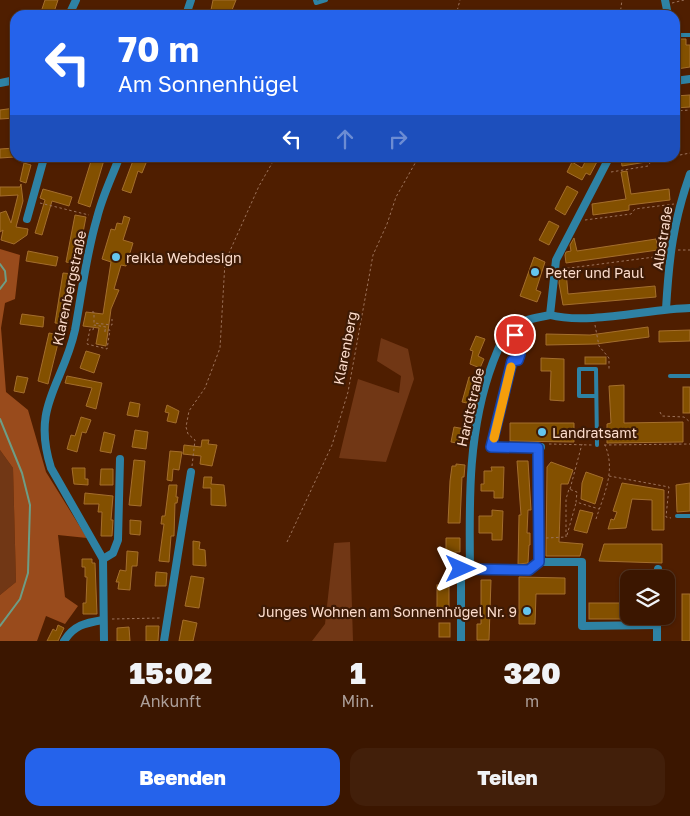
<!DOCTYPE html>
<html lang="de">
<head>
<meta charset="utf-8">
<style>
	:root { --surface:#3b1600; --page:#421f0a; --text:#f1f3f6; --muted:#ac9f99; --line:#543522; --accent:#2563eb }
	body { margin:0; font-family:"Golos Text",sans-serif; background:var(--page); color:var(--text); height:100vh; display:flex; flex-direction:column; font-size:19px; white-space:nowrap }
	* { box-sizing:border-box; margin:0 }
	p { font-size:16px; color:var(--muted) }
	.icon { flex:none; width:28px; height:28px; fill:none; stroke:currentColor; stroke-width:2; stroke-linecap:round; stroke-linejoin:round }
	.map { position:relative; height:641px; overflow:hidden }
	.drawer { display:flex; flex-direction:column; background:var(--surface); flex:1 }
	.drawer>* { flex:none }
	.guide { position:absolute; left:10px; top:10px; width:670px; height:152px; border-radius:15px; box-shadow:0 1px 4px #0004,0 0 0 1px var(--line); background:#2563eb; color:#fff; overflow:hidden }
	.tools { position:absolute; left:620px; top:570px; display:grid; gap:10px }
	.tools a { display:grid; place-items:center; width:55px; height:55px; border-radius:10px; background:var(--surface); box-shadow:0 1px 4px #0004,0 0 0 1px var(--line); font-size:25px }
	.pin { position:absolute; display:grid; place-items:center; width:42px; height:42px; color:#fff; margin:-21px; border:2px solid #fff; border-radius:50%; box-shadow:0 1px 5px #0007 }
	.me { position:absolute; width:55px; margin:-28px; rotate:90deg; stroke-linejoin:round; filter:drop-shadow(0 0 4px #0008) }
	.turn { display:flex; align-items:center; gap:18px; height:105px; padding:0 25px; font-size:22px }
	.turn .icon { width:65px; height:65px; stroke-width:2.5 }
	.turn b { display:block; font-size:35px; line-height:42px }
	.lanes { display:flex; align-items:center; height:48px; padding:0 25px; background:#0003; justify-content:center; gap:25px; direction:ltr }
	.lanes .off { opacity:.35 }
	.eta { display:flex; justify-content:space-evenly; align-items:center; height:85px; text-align:center }
	.eta b { font-size:30px; font-weight:800; line-height:35px }
	.cta { display:flex; gap:10px; margin-top:auto; padding:10px 25px }
	.cta a { flex:1; height:58px; border-radius:15px; background:var(--accent); color:#fff; font-size:20px; font-weight:800; line-height:58px; text-align:center }
	.cta a+a { background:var(--page); color:var(--text) }
	.map>svg:first-child { display:block }
	.green { fill:#713715 }
	.forest { fill:#994b1c }
	.lines { fill:none; stroke-linecap:round; stroke-linejoin:round }
	.stream { stroke:#6e9d85; stroke-width:2 }
	.building { fill:#835000; stroke:#a46e2c }
	.path { stroke:#9c725a; stroke-width:1; stroke-dasharray:2.5 2.5; stroke-linecap:butt }
	.lane { stroke:#2e82a4; stroke-width:4 }
	.street { stroke:#2e82a4; stroke-width:8 }
	.route-casing { stroke:#184099; stroke-width:12 }
	.route { stroke:#2563eb; stroke-width:9 }
	.slow { stroke:#f59e0b; stroke-width:9 }
	.poi-dot { fill:#64c5ee; stroke:#3d1a05; stroke-width:2 }
	.labels { text-anchor:middle; dominant-baseline:central; stroke-width:4.5; stroke-linejoin:round; paint-order:stroke }
	.street-label { font-size:14px; fill:#fdddcd; stroke:#3d1a05 }
	.poi-label { font-size:14px; fill:#fdddcd; stroke:#3d1a05; text-anchor:start }
</style>
</head>
<body>
<div class="map">
<svg width="690" height="641" viewBox="0 0 690 641">
	<rect width="100%" height="100%" fill="#4f1e00"/>
	<g class="green">
		<polygon points="381,338 408,349 414,379 386,462 339,458 358,379 399,393 401,376 377,361"/>
		<polygon points="0,450 13,468 16,582 0,595"/>
		<polygon points="350,542 353,641 312,641 325,624 334,543"/>
	</g>
	<polygon class="forest" points="0,249 20,255 15,299 5,303 1,328 6,392 28,410 46,472 87,538 58,535 65,597 78,606 65,624 46,616 37,641 0,641 0,595 16,582 13,468 0,450"/>
	<g class="lines">
		<g class="stream">
			<polyline points="0,264 5,271 6,281 0,289"/>
			<polyline points="0,419 22,473 30,505 28,573 20,599 0,626"/>
		</g>
	</g>
	<g class="building">
		<polygon points="45,0 58,0 53,15 40,15"/>
		<polygon points="213,0 236,0 230,15 210,15"/>
		<polygon points="675,39 686,39 686,45 690,45 690,67 677,69"/>
		<polygon points="690,95 690,107 675,108 675,96"/>
		<polygon points="15,108 15,118 0,119 0,110"/>
		<polygon points="15,148 15,157 0,158 0,149"/>
		<polygon points="92,158 104,160 90,207 78,203"/>
		<polygon points="134,158 148,158 142,173 138,171 131,193 122,190"/>
		<polygon points="587,158 599,158 590,175 586,173 582,180 567,172 572,162 582,168"/>
		<polygon points="621,158 651,158 652,161 622,166"/>
		<polygon points="24,163 31,165 26,183 20,181"/>
		<polygon points="627,171 631,194 669,189 670,200 629,205 629,210 593,215 592,204 626,199 621,172"/>
		<polygon points="21,184 23,201 16,227 28,229 27,235 14,244 1,240 3,230 0,232 0,213 6,211 11,223 18,195 0,196 0,187 20,187"/>
		<polygon points="567,186 578,192 565,215 555,209"/>
		<polygon points="43,189 72,197 69,206 52,201 42,235 35,233 45,200 40,198"/>
		<polygon points="75,215 86,217 77,264 66,262"/>
		<polygon points="124,216 130,218 123,240 133,243 126,266 121,265 114,289 119,290 111,309 106,346 96,344 99,328 83,326 86,312 103,314 111,262 102,259 111,229 115,230 117,223 122,224"/>
		<polygon points="549,221 559,226 549,245 539,240"/>
		<polygon points="574,238 577,251 656,239 658,250 566,263 565,255 566,252 571,251 570,245"/>
		<polygon points="28,251 58,257 56,266 26,261"/>
		<polygon points="534,257 545,262 536,290 541,292 537,302 520,296"/>
		<polygon points="566,271 568,294 655,286 656,297 563,305 559,283 560,272"/>
		<polygon points="63,273 74,274 67,324 55,323"/>
		<polygon points="22,314 44,317 43,327 20,324"/>
		<polygon points="648,327 649,337 596,344 546,345 546,334 590,335"/>
		<polygon points="690,330 690,341 659,342 659,331"/>
		<polygon points="49,333 60,335 48,384 38,381"/>
		<polygon points="476,336 485,339 478,356 484,359 480,368 470,364 473,351 470,350"/>
		<polygon points="86,351 100,355 94,373 80,368"/>
		<rect x="585" y="357" width="21" height="7"/>
		<polygon points="541,358 564,359 564,401 550,400 551,371 541,371"/>
		<polygon points="17,376 28,378 24,393 14,391"/>
		<polygon points="67,376 102,383 96,409 86,406 92,388 65,383"/>
		<polygon points="469,377 478,379 472,404 462,402"/>
		<polygon points="624,385 624,423 683,422 683,442 607,443 607,424 611,423 609,386"/>
		<rect x="683" y="387" width="7" height="26"/>
		<polygon points="130,402 140,404 138,417 127,415"/>
		<polygon points="167,405 179,411 176,423 167,421 169,413 165,412"/>
		<polygon points="81,417 91,420 86,433 82,432 77,452 67,449 71,435 75,436"/>
		<polygon points="510,423 574,423 574,442 510,441"/>
		<polygon points="454,427 465,429 463,444 451,442"/>
		<polygon points="135,430 148,432 146,449 132,447"/>
		<polygon points="104,432 115,435 111,453 100,451"/>
		<polygon points="202,440 209,440 208,444 217,445 212,466 200,464 201,456 183,454 184,445 201,447"/>
		<polygon points="170,451 182,452 179,470 173,469 172,481 167,480"/>
		<polygon points="134,460 145,461 141,506 129,505"/>
		<polygon points="517,461 528,461 531,510 528,510 527,533 530,533 530,545 529,545 528,563 518,564 519,515 521,515"/>
		<polygon points="551,462 573,470 568,484 561,484 559,542 583,544 580,556 546,556 547,467"/>
		<polygon points="456,464 465,465 464,477 462,477 460,523 448,523 450,481 452,466 456,466"/>
		<polygon points="491,467 504,467 503,498 494,498 494,491 481,491 481,484 484,484 484,471 492,471"/>
		<polygon points="72,468 85,468 85,479 88,479 88,485 74,484"/>
		<polygon points="101,469 113,469 113,485 100,485"/>
		<polygon points="586,472 603,478 595,504 581,499 582,483"/>
		<polygon points="204,477 212,477 211,484 224,485 226,506 211,505 211,488 203,488"/>
		<polygon points="622,483 664,490 664,530 652,530 652,500 632,499 626,528 608,529 611,519 614,520 617,512 613,511"/>
		<polygon points="690,483 690,511 677,512 676,485"/>
		<polygon points="169,485 177,485 176,497 178,497 177,503 175,503 174,536 171,536 169,562 159,561 164,524 161,524 162,516 165,516"/>
		<polygon points="85,493 113,496 111,520 113,520 112,536 101,536 102,512 98,512 99,504 84,504"/>
		<polygon points="492,510 503,511 502,540 492,540 492,533 479,533 479,516 492,516"/>
		<polygon points="580,510 593,513 587,533 574,530"/>
		<polygon points="130,520 141,521 140,535 130,534"/>
		<polygon points="446,538 460,538 460,552 455,552 455,560 446,560"/>
		<polygon points="193,541 200,542 199,549 205,550 206,566 193,565"/>
		<polygon points="604,544 662,544 662,563 599,561"/>
		<polygon points="127,551 138,552 137,566 132,566 130,590 118,589 119,582 116,582 120,570 126,571"/>
		<polygon points="82,559 92,559 92,563 95,563 97,614 83,614 83,603 86,603 87,577 85,577 85,567 82,567"/>
		<polygon points="156,572 167,573 166,586 155,586"/>
		<polygon points="191,576 204,578 199,608 185,606"/>
		<polygon points="519,577 565,578 565,594 536,594 535,624 519,624"/>
		<polygon points="481,580 491,580 489,640 477,640 477,624 481,624"/>
		<rect x="437" y="585" width="12" height="23"/>
		<rect x="682" y="594" width="8" height="47"/>
		<rect x="589" y="603" width="40" height="16"/>
		<polygon points="183,620 197,623 193,641 179,641"/>
		<rect x="439" y="623" width="11" height="14"/>
		<polygon points="58,625 64,628 58,641 47,641 53,629 56,631"/>
		<polygon points="146,626 159,626 158,641 146,641"/>
		<polygon points="129,627 130,641 117,641 117,628"/>
	</g>
	<g class="lines">
		<g class="path">
			<polyline points="672,3 684,0"/>
			<polyline points="316,9 317,15"/>
			<polyline points="456,15 460,0"/>
			<polyline points="620,15 622,0"/>
			<polyline points="675,64 676,73"/>
			<polyline points="675,111 690,110"/>
			<polyline points="675,156 690,153"/>
			<polyline points="101,158 110,160"/>
			<polyline points="611,172 648,166 652,160 667,158"/>
			<polyline points="40,203 89,215"/>
			<polyline points="585,220 631,214 635,209 674,204"/>
			<polyline points="678,250 690,250"/>
			<polyline points="562,269 662,256"/>
			<polyline points="92,312 94,312 94,323 112,325 112,319"/>
			<polyline points="595,325 599,346 609,358 609,369"/>
			<polyline points="105,332 105,330 110,330 107,349 87,344 90,329 93,330 94,325 106,327 105,330"/>
			<polyline points="524,340 527,329"/>
			<polyline points="660,412 662,416 684,417 690,422"/>
			<polyline points="549,444 592,445"/>
			<polyline points="604,445 690,444"/>
			<polyline points="192,466 195,440 188,434 186,427 189,411 205,388 220,348 225,262 259,186 275,158"/>
			<polyline points="609,476 669,487 666,517 671,518"/>
			<polyline points="570,489 582,444"/>
			<path d="M596 519C604 494 616 471 605 445"/>
			<polyline points="567,535 576,503"/>
			<polyline points="546,538 566,537 566,499 569,489 577,492 576,502 599,509"/>
			<polyline points="287,542 332,445 348,392 373,255 387,224 396,197 418,158"/>
			<polyline points="112,619 160,618"/>
		</g>
		<g class="lane">
			<polyline points="315,0 316,3 326,0"/>
			<polyline points="675,35 690,35"/>
			<polyline points="670,376 690,376"/>
			<polyline points="596,396 579,396 579,369 596,369 597,445"/>
			<path d="M491 447 512 361 518 360 520 354C514 343 515 336 520 324"/>
			<polyline points="677,516 690,516"/>
		</g>
		<g class="street">
			<polyline points="665,0 668,15"/>
			<polyline points="69,15 76,0"/>
			<polyline points="186,15 191,0"/>
			<polyline points="675,81 690,79"/>
			<polyline points="0,83 15,80"/>
			<polyline points="27,219 44,158"/>
			<path d="M666 309C669 258 673 222 690 174"/>
			<path d="M550 315C588 325 649 309 690 308"/>
			<polyline points="491,447 541,447"/>
			<polyline points="538,448 539,562"/>
			<polyline points="103,559 113,553 118,540 120,459"/>
			<polyline points="470,569 529,570 539,562 582,562 582,626 657,625"/>
			<polyline points="657,579 658,569"/>
			<path d="M64 641C74 625 85 623 103 620"/>
			<path d="M104 641 103 559 51 468C31 405 63 385 75 330 82 292 86 255 97 218 102 197 112 177 119 158"/>
			<polyline points="164,641 191,472"/>
			<path d="M461 641V569H470C469 499 468 428 493 362 498 350 502 337 511 328 522 319 537 318 550 315L556 260 609 158"/>
			<polyline points="657,641 657,616"/>
		</g>
	</g>
	<g class="lines">
		<defs>
			<polyline id="route" points="461,569 529,570 539,562 538,448 491,447 512,361 518,360 520,354 516,346 515,335"/>
		</defs>
		<use href="#route" class="route-casing"/>
		<use href="#route" class="route"/>
		<polyline class="slow" points="494,438 511,367"/>
	</g>
	<g class="poi-dot">
		<circle cx="116" cy="257" r="5"/>
		<circle cx="535" cy="272" r="5"/>
		<circle cx="542" cy="432" r="5"/>
		<circle cx="527" cy="611" r="5"/>
	</g>
	<g class="labels">
		<g class="street-label">
			<text transform="translate(662 238) rotate(-81)">Albstraße</text>
			<text transform="translate(69 288) rotate(-78)">Klarenbergstraße</text>
			<text transform="translate(345 348) rotate(-79)">Klarenberg</text>
			<text transform="translate(470 407) rotate(-77)">Hardtstraße</text>
		</g>
		<g class="poi-label">
			<text x="126" y="257">reikla Webdesign</text>
			<text x="545" y="272">Peter und Paul</text>
			<text x="552" y="432">Landratsamt</text>
			<text x="517" y="611" text-anchor="end">Junges Wohnen am Sonnenhügel Nr. 9</text>
		</g>
	</g>
</svg>
<div class="tools">
<a><svg class="icon" aria-label="layers" viewBox="0 0 24 24"><path d="M12 4l9 5-9 5-9-5zM3 14l9 5 9-5"/></svg></a>
</div>
<div class="pin" style="left:515px;top:335px;background:#d93025"><svg class="icon" aria-label="arrive" viewBox="0 0 24 24"><path d="M6 21V4h12l-3 4 3 4H6"/></svg></div>
<svg class="me" style="left:461px;top:569px" viewBox="-20 -20 40 40"><path d="M0-17L14 15 0 8-14 15z" fill="#2563eb" stroke="#fff" stroke-width="4"/></svg>
<div class="guide">
<div class="turn"><svg class="icon" aria-label="left" viewBox="0 0 24 24"><path d="M17 20v-9H6M10 6l-5 5 5 5"/></svg><div><b>70 m</b>Am Sonnenhügel</div></div>
<div class="lanes"><svg class="icon" aria-label="left" viewBox="0 0 24 24"><path d="M17 20v-9H6M10 6l-5 5 5 5"/></svg><svg class="icon off" aria-label="ahead" viewBox="0 0 24 24"><path d="M12 20V5M6 11l6-6 6 6"/></svg><svg class="icon off" aria-label="right" viewBox="0 0 24 24"><path d="M7 20v-9h11M14 6l5 5-5 5"/></svg></div>
</div>
</div>
<section class="drawer">
<div class="eta">
<div><b>15:02</b><p>Ankunft</p></div>
<div><b>1</b><p>Min.</p></div>
<div><b>320</b><p>m</p></div>
</div>
<div class="cta"><a>Beenden</a><a>Teilen</a></div>
</section>
</body>
</html>
